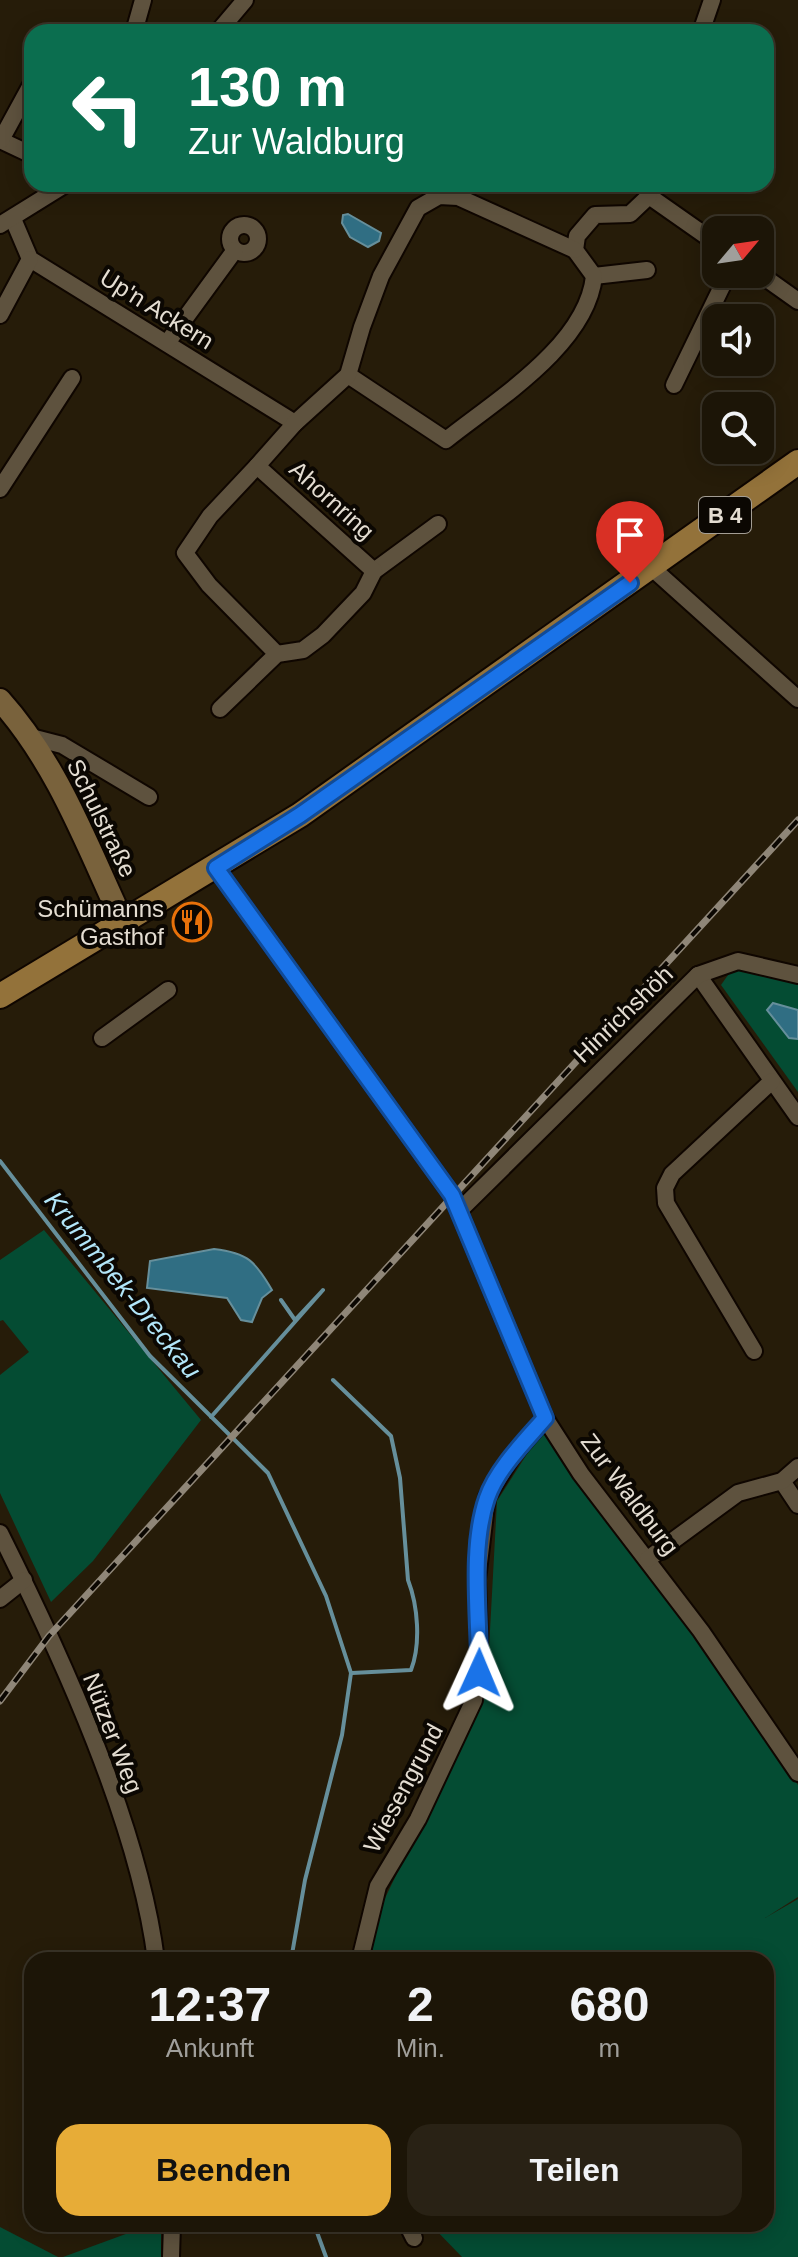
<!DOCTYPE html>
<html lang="de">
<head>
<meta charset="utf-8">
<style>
	:root { --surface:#1c1507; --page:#292215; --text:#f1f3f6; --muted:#a09f9b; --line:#3a3428; --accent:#e7ac37 }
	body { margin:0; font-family:Helvetica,sans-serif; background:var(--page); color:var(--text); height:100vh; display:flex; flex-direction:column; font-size:30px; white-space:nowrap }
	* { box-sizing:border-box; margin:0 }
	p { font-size:26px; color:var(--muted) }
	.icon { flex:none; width:44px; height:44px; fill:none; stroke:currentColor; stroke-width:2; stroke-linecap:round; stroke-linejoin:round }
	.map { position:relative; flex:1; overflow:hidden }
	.sheet { position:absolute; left:24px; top:1952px; width:750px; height:280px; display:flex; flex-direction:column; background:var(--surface); border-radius:24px; box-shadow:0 4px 20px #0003,0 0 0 2px var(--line) }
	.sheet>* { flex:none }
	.guide { position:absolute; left:24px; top:24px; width:750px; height:168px; border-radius:24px; box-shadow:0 4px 20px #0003,0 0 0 2px var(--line); background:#0b6e4f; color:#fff; overflow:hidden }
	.needle { width:52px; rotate:61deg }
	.fabs { position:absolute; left:702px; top:216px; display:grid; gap:16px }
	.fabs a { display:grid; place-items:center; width:72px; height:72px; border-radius:16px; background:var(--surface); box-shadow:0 4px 20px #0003,0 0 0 2px var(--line); font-size:40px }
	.pin { position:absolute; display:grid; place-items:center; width:68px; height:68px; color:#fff; margin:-82px -34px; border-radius:50% 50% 50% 0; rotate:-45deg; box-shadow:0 0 8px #0007 }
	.pin .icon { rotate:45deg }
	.me { position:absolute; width:88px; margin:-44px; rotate:1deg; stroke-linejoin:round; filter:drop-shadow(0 0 6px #0008) }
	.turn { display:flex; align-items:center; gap:28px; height:168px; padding:0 32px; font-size:36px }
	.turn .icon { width:104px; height:104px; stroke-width:2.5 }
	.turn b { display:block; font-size:56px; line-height:68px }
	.eta { display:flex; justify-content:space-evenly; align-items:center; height:136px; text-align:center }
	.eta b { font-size:48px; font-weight:700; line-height:56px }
	.primary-button { display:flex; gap:16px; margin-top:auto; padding:16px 32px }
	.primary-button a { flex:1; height:92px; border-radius:24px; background:var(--accent); color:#111; font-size:32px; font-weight:700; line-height:92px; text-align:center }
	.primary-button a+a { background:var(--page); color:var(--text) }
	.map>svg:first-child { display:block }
	.green { fill:#044c33 }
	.water { fill:#306e83; stroke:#668f9b; stroke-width:2 }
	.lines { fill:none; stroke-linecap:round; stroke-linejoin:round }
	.stream { stroke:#668f9b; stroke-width:4 }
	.street-casing { stroke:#0f0600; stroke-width:20 }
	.secondary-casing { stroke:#0f0600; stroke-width:26 }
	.primary-casing { stroke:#0f0600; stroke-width:28 }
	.street { stroke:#5e523e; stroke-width:16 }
	.secondary { stroke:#79623c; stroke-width:22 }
	.primary { stroke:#93723a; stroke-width:24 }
	.rail-casing { stroke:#8f8678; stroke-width:7 }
	.rail { stroke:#0b0702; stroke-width:4; stroke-dasharray:12; stroke-linecap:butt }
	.route-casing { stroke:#114b97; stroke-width:20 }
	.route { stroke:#1a73e8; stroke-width:14 }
	.labels { text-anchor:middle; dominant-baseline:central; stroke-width:8; stroke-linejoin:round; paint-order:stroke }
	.shield { fill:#0b0702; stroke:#a39d94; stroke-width:2 }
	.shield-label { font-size:22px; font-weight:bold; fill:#e4ddd2 }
	.street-label { font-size:24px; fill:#e4ddd2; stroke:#0b0702 }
	.poi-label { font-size:24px; fill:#e4ddd2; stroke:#0b0702; text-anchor:end }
	.water-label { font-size:26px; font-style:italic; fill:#b2e6f9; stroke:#0b0702 }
</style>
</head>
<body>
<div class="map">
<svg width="798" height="2257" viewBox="0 0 798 2257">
	<rect width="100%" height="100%" fill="#261c09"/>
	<g class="green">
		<polygon points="735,965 798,982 798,1092 721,985"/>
		<polygon points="44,1230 201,1420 93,1561 51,1602 0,1493 0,1375 29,1352 3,1320 0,1321 0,1260"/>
		<polygon points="543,1429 698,1635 798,1785 798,1897 765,1918 798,1899 798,2257 462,2257 430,2224 766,2224 766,1960 372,1960 375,1919 487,1686 497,1501"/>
		<polygon points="153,2224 161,2224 161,2257 63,2257"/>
		<polygon points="0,2227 58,2257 0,2257"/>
	</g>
	<g class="water">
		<polygon points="348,214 381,233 379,241 368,247 350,237 342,223 343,215"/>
		<polygon points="773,1003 798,1010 798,1039 789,1038 767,1010"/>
		<path d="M214 1249C248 1253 255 1261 272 1290L262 1298 252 1322 241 1320 227 1298 147 1288 150 1261Z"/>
	</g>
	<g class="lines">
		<g class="stream">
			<polyline points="0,1161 150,1356 268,1473 326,1596 351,1673 342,1735 305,1880 291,1960"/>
			<path d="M333 1380 391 1436 400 1478 408 1580C418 1606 421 1644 411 1670L352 1673"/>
			<polyline points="211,1417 323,1290 295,1320 281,1300"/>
			<polyline points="314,2224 326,2257"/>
		</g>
		<defs>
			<g id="street">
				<polyline points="134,32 143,0"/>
				<polyline points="218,32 245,0"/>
				<polyline points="701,32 712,0"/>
				<polyline points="0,140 32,155"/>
				<polyline points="1,140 32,83"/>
				<polyline points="652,184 649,196 716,243"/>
				<polyline points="13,219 30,259 295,423"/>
				<polyline points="0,225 66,184"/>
				<circle cx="244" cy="239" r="14"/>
				<polyline points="760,274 798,301"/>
				<polyline points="594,276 647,270"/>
				<polyline points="0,315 30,259"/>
				<polyline points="167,343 235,250"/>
				<path d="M348 375 446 440C496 400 587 345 594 276L575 250 577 236 595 215 630 214 649 196"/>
				<polyline points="674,385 728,274"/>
				<polyline points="257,466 210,516 185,553 209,585 277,654"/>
				<polyline points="0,489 72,378"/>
				<polyline points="652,568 798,699"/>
				<polyline points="374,571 438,524"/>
				<polyline points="220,709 277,654 303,650 323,635 363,593 374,571 257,466 295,423 348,375 362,327 381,276 418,208 439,196 458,197 575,250"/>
				<polyline points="31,737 62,745 149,797"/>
				<polyline points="216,868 452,1195 545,1418 581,1474 701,1631 798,1773"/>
				<polyline points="698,975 798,1117"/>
				<polyline points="102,1038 168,990"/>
				<polyline points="459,1211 698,975 738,961 798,975"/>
				<polyline points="754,1351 666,1203 665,1188 672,1174 772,1081"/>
				<polyline points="782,1481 798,1505"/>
				<path d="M0 1533C61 1655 139 1824 156 1960"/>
				<polyline points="648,1559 738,1493 782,1481 798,1467"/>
				<polyline points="0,1599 24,1580"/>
				<polyline points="360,1960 378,1886 418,1819 474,1700 479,1642 477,1580 487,1497 513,1455 545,1418"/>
				<polyline points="407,2224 414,2238"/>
				<polyline points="171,2257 172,2224"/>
			</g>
			<path id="secondary" d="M0 700C55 761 85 840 119 914L126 921"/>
			<polyline id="primary" points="0,996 300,815 798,462"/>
		</defs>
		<use href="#street" class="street-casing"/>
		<use href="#secondary" class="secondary-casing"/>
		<use href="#primary" class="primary-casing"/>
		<use href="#street" class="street"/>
		<use href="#secondary" class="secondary"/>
		<use href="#primary" class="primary"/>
		<defs>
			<polyline id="rail" points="0,1701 49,1636 798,820"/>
		</defs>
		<use href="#rail" class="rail-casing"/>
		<use href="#rail" class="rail"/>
	</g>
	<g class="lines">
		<defs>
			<path id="route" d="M479 1673C480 1619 469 1550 487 1498 497 1469 525 1441 545 1418L452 1195 216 868 300 815 630 583"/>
		</defs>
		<use href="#route" class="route-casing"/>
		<use href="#route" class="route"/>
	</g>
	<defs>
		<symbol id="restaurant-ring" viewBox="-11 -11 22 22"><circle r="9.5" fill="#0b0702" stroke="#e8710a" stroke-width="1.5"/><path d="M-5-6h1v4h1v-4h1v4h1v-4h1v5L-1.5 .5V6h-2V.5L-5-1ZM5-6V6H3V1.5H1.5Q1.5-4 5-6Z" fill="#e8710a"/></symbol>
	</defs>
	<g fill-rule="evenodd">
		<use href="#restaurant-ring" x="170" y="900" width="44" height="44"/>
	</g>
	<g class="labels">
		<rect class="shield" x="699" y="497" width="52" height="36" rx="6"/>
		<g class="shield-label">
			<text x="725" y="515">B 4</text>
		</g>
		<g class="street-label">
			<text transform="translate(157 309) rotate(32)">Up'n Ackern</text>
			<text transform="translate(332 500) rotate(42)">Ahornring</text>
			<text transform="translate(102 818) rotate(64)">Schulstraße</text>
			<text transform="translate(623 1014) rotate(-44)">Hinrichshöh</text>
			<text transform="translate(630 1494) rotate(53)">Zur Waldburg</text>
			<text transform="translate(113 1733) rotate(69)">Nützer Weg</text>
			<text transform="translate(403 1788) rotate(-62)">Wiesengrund</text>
		</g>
		<g class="poi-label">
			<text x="164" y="908">Schümanns<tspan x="164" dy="28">Gasthof</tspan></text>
		</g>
		<g class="water-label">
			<text transform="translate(123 1285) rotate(51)">Krummbek-Dreckau</text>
		</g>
	</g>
</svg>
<div class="fabs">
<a><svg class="needle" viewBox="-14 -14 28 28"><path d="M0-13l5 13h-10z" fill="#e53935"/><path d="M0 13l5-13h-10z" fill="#a09f9b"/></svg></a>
<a><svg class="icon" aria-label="sound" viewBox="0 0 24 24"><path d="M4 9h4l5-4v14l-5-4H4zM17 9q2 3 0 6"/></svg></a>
<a><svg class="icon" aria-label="search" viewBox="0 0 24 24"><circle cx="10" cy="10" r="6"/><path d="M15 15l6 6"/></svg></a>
</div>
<div class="pin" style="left:630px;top:583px;background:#d93025"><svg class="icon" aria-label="arrive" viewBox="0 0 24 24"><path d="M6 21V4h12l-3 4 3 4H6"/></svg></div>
<svg class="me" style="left:479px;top:1673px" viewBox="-20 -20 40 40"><path d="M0-17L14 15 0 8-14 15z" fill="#1a73e8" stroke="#fff" stroke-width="4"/></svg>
<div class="guide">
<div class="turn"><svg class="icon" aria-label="left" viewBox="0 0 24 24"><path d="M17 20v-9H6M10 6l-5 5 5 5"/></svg><div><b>130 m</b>Zur Waldburg</div></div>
</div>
<section class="sheet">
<div class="eta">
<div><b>12:37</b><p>Ankunft</p></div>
<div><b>2</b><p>Min.</p></div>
<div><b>680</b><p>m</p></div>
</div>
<div class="primary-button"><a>Beenden</a><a>Teilen</a></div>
</section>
</div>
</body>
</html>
